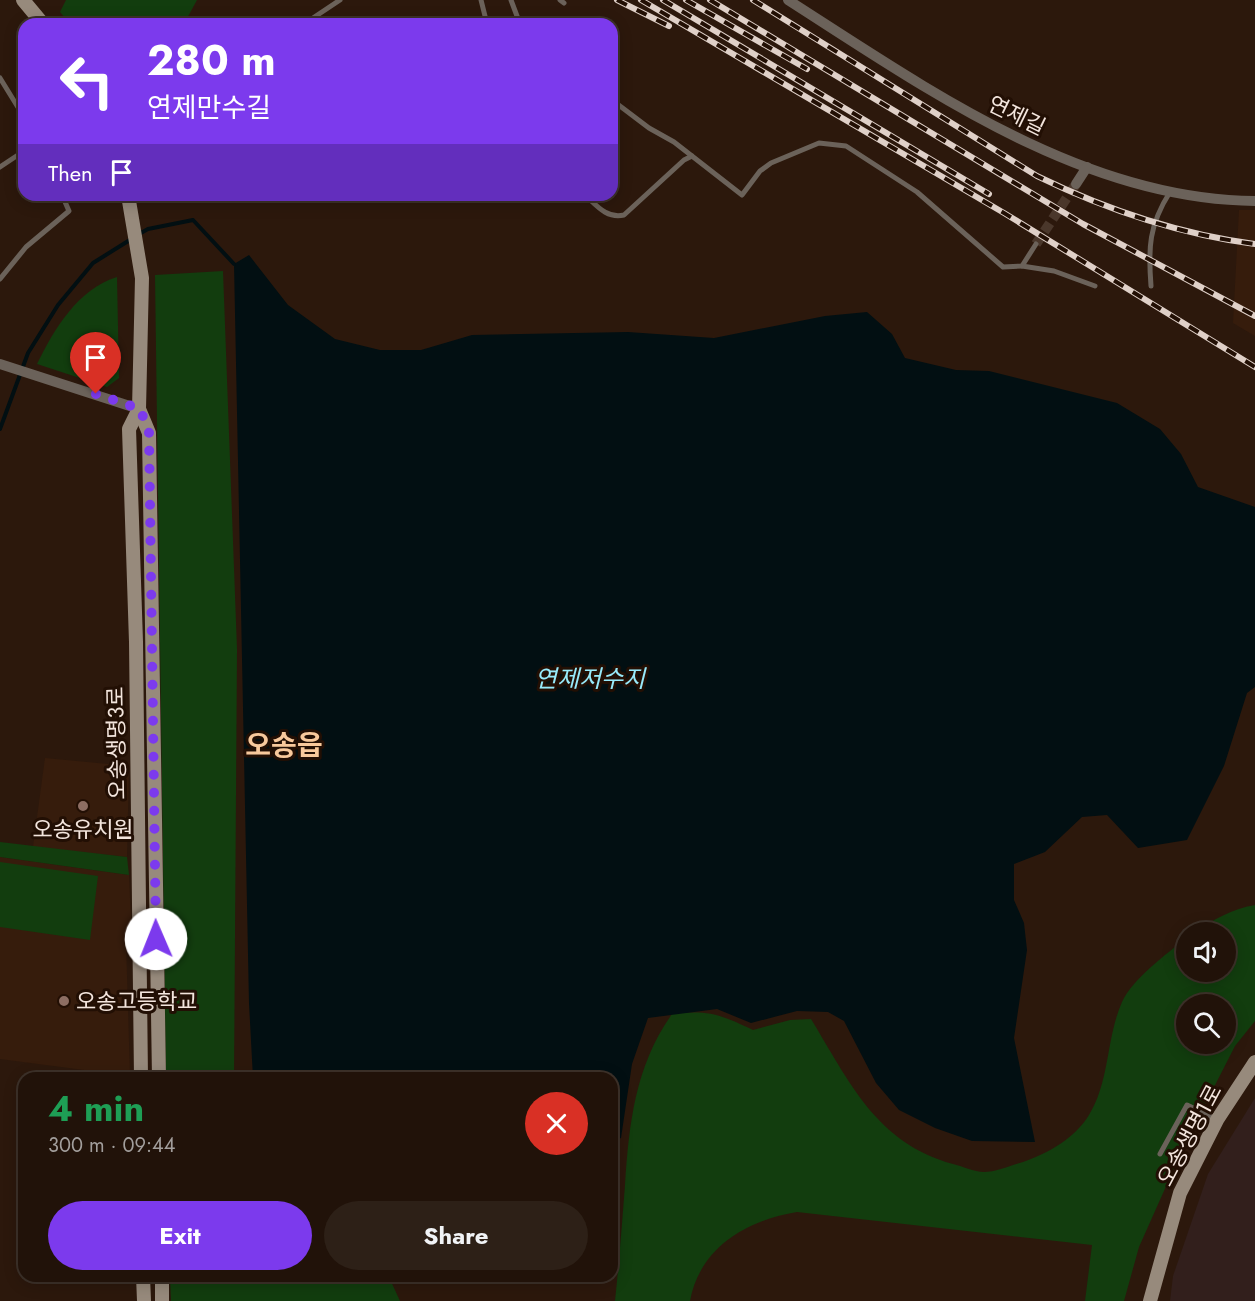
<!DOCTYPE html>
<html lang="en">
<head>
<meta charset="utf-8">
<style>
	:root { --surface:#211209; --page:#2d2017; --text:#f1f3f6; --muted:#a29e9c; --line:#3e322a; --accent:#7c3aed }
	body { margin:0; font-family:Jost,"Noto Sans KR",sans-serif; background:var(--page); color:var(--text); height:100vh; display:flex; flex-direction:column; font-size:22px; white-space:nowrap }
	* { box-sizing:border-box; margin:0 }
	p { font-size:20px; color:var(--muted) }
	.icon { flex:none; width:33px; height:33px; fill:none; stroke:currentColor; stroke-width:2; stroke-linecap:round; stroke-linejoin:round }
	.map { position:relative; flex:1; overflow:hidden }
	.sheet { position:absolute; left:18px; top:1072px; width:600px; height:210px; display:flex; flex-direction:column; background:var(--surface); border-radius:18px; box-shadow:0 3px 15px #0003,0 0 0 2px var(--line) }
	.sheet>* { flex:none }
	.top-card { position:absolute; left:18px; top:18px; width:600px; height:183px; border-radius:18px; box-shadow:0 3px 15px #0003,0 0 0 2px var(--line); background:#7c3aed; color:#fff; overflow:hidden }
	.fabs { position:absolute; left:1176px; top:922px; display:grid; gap:12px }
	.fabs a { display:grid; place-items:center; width:60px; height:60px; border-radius:50%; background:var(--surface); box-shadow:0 3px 15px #0003,0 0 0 2px var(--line); font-size:30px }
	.pin { position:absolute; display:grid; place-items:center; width:51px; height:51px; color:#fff; margin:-62px -26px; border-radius:50% 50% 50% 0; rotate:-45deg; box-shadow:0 0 6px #0007 }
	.pin .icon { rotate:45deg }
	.me { position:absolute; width:66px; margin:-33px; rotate:359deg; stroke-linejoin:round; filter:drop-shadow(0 0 4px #0008) }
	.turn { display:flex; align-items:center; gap:21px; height:126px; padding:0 30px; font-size:27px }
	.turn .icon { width:78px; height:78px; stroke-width:2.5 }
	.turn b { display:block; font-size:42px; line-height:51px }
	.then { display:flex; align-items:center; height:57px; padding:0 30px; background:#0003; gap:12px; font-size:22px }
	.round { display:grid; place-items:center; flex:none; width:63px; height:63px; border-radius:32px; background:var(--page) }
	.overview { display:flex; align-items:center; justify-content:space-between; height:102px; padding:0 30px }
	h1 { font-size:36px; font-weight:700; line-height:45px; color:#1e9e55 }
	.button { display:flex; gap:12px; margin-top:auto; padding:12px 30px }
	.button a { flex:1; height:69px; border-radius:36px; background:var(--accent); color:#fff; font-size:24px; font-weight:700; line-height:69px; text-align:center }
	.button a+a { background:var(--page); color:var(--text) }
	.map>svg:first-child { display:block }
	.built { fill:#361c0c }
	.industrial { fill:#321f1c }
	.green { fill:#123d0e; fill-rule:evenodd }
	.water { fill:#020f12 }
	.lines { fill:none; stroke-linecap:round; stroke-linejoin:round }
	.stream { stroke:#020f12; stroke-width:4 }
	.street-tunnel { stroke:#4a372b; stroke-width:10; stroke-dasharray:10 5; stroke-linecap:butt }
	.lane { stroke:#6b625a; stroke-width:5 }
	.street { stroke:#6b625a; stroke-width:10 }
	.secondary { stroke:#978a7c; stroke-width:14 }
	.rail-casing { stroke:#dfd0c8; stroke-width:6 }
	.rail { stroke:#220f04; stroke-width:4; stroke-dasharray:11; stroke-linecap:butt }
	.route { stroke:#7c3aed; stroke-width:10; stroke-dasharray:0 18 }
	.education-dot { fill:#8d6e63; stroke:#220f04; stroke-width:2 }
	.labels { text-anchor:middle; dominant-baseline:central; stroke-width:6; stroke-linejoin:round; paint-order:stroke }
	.street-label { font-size:22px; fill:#f3e5dd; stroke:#220f04 }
	.poi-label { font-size:22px; fill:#f3e5dd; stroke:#220f04 }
	.water-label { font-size:24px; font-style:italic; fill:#97eafa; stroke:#220f04 }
	.district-label { font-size:28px; font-weight:bold; fill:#f8c99c; stroke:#220f04 }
</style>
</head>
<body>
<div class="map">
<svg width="1255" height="1301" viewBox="0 0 1255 1301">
	<rect width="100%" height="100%" fill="#2c180c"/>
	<g class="built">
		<polygon points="1239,210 1255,210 1255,336 1233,323"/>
		<polygon points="45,758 129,766 127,857 33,847"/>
		<polygon points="0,857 129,875 131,922 126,942 130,1076 0,1059"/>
	</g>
	<polygon class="industrial" points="1255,1098 1255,1301 1170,1301 1173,1276 1208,1174"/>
	<g class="green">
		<polygon points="66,0 197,0 184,24 70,24 60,12"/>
		<polygon points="223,271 237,649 234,1078 166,1078 155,275"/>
		<path d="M117 277 119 378 107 387 37 364C54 329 78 289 117 277Z"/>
		<polygon points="0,842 127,857 129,875 0,857"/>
		<polygon points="0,862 98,876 90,940 0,927"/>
		<path d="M1255 905V1021L1235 1046 1184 1146 1139 1247 1124 1301H1085L1092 1245 797 1212C747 1220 700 1247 690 1301H615C619 1263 622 1224 625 1185 629 1124 635 1066 672 1014 708 1010 720 1014 753 1030L790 1020 811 1019C849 1081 876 1143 953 1164 962 1166 974 1172 984 1172 996 1172 1011 1165 1023 1162 1049 1153 1075 1138 1089 1115 1110 1081 1106 1038 1122 1002 1133 978 1167 954 1186 938V972H1226V933H1193C1213 920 1231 909 1255 905ZM1186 1005H1226V1044H1186Z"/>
		<polygon points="170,1277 389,1277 400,1301 171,1301"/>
	</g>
	<polygon class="water" points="249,255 288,305 335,339 380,350 421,350 472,335 628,332 714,338 825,316 867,312 892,334 905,358 956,370 989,371 1117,403 1160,429 1181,454 1198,487 1255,507 1255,687 1247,693 1224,766 1187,840 1138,848 1107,815 1082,817 1045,852 1014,864 1014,900 1024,923 1027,950 1014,1038 1035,1142 972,1141 935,1128 899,1110 876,1083 844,1021 828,1012 797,1011 751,1023 717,1009 648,1018 632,1064 621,1138 612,1142 612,1078 253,1078 249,1003 234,264"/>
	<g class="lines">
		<g class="stream">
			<polyline points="139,234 148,229 193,220 234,264"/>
			<polyline points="0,429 28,353 58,305 93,263 133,238"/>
		</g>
		<polyline class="street-tunnel" points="1036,244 1076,184"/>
		<g class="lane">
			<polyline points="481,0 487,24"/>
			<polyline points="511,0 520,24"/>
			<polyline points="560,0 564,3"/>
			<polyline points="304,24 340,0"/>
			<polyline points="0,78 24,117"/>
			<polyline points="612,100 649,128 674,142 742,195 760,171 771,163 819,143 846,146 917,192 1003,267 1022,266 1036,244"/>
			<polyline points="0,167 24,151"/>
			<path d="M585 195C597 206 607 219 624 215L684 160 692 156"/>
			<polyline points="130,200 204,195"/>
			<polyline points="1022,266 1054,271 1095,286"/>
			<polyline points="0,279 26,247 69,211 62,195"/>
			<path d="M1151 286C1148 248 1149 225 1170 192"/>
			<polyline points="1160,1154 1187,1105 1216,1119"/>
		</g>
		<g class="street">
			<path d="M788 0C927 89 1083 200 1255 201"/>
			<polyline points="1076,184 1087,167"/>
			<polyline points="0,364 139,409"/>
		</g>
		<g class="secondary">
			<polyline points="23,0 43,24"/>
			<polyline points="128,195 142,278 139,409 149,433 159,1078"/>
			<polyline points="139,409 129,429 136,642 141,1078"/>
			<polyline points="143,1276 144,1301"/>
			<polyline points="162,1276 162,1301"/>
			<polyline points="1150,1301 1180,1193 1217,1120 1255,1062"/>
		</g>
		<defs>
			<g id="rail">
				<polyline points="617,0 669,26"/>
				<polyline points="641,0 1004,213 1255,367"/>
				<polyline points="663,0 989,194"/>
				<polyline points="686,0 807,69"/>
				<polyline points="710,0 1083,224 1255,316"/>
				<path d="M753 0 1037 176C1107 210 1178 234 1255 244"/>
			</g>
		</defs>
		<use href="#rail" class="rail-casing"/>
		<use href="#rail" class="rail"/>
	</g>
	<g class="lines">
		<polyline class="route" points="96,394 140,409 149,432 156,939"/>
	</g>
	<g class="education-dot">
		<circle cx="83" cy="806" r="6"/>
		<circle cx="64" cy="1001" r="6"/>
	</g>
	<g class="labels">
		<g class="street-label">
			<text transform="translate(1017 115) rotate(26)">연제길</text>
			<text transform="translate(116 743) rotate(-91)">오송생명3로</text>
			<text transform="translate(1189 1135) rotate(-62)">오송생명1로</text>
		</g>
		<g class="poi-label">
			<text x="83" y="829">오송유치원</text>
			<text x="76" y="1001" text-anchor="start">오송고등학교</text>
		</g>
		<g class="water-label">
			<text x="590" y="678">연제저수지</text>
		</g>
		<g class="district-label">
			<text x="284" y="745">오송읍</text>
		</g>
	</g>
</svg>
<div class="fabs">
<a><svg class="icon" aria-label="sound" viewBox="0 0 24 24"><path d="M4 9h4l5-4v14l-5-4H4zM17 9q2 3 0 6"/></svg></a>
<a><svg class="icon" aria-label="search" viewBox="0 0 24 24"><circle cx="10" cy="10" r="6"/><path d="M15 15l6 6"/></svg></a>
</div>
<div class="pin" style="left:96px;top:394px;background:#d93025"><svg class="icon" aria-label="arrive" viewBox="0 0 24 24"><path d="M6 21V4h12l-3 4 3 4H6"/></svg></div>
<svg class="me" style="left:156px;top:939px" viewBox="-20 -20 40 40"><circle r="19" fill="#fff"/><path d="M0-13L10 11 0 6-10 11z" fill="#7c3aed"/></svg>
<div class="top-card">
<div class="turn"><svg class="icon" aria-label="left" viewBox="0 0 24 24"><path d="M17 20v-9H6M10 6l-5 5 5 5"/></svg><div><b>280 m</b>연제만수길</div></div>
<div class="then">Then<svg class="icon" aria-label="arrive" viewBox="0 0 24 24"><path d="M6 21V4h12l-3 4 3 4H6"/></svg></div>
</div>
<section class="sheet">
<div class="overview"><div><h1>4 min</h1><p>300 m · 09:44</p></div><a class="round" style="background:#d93025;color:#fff"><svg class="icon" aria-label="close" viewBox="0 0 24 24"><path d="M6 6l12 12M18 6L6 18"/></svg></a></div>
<div class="button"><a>Exit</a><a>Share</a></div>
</section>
</div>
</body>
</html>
